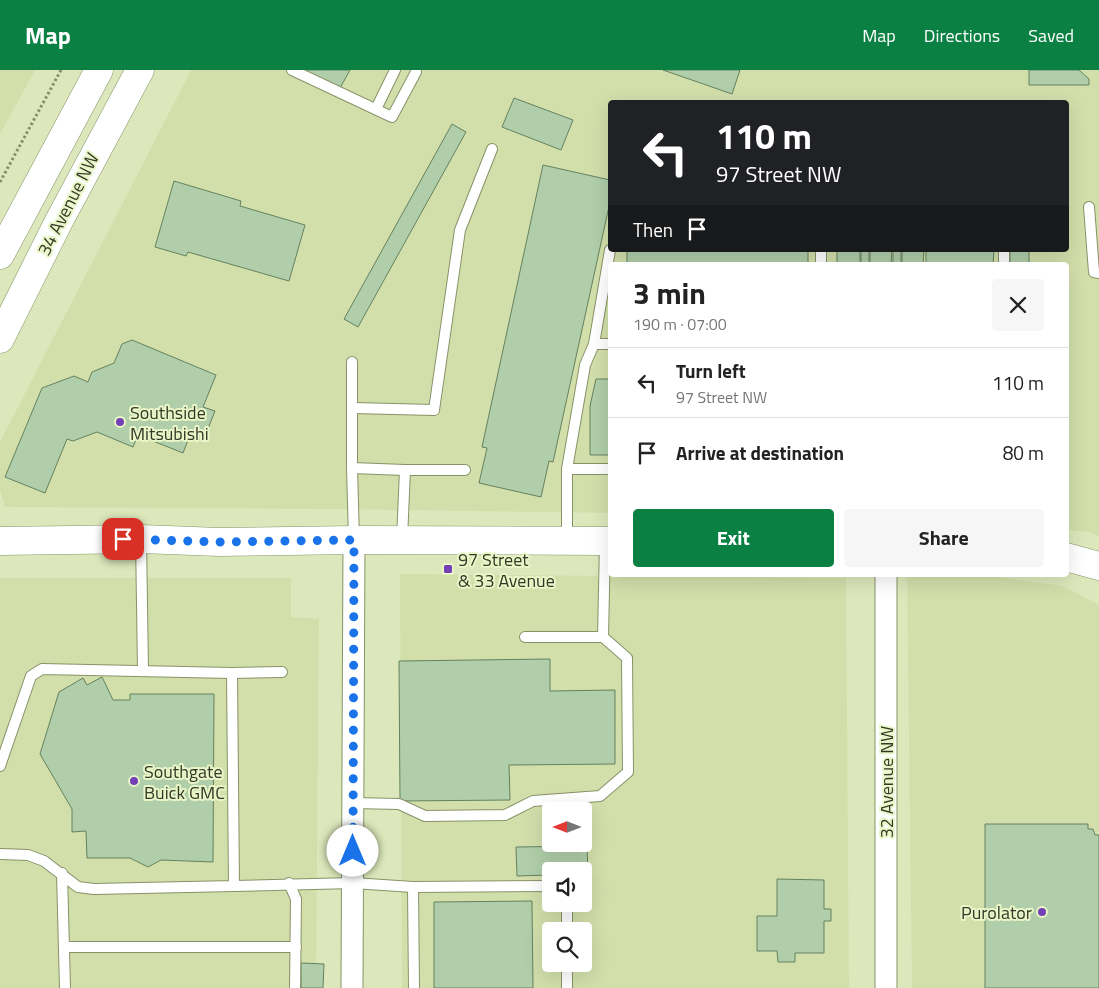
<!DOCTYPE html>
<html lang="en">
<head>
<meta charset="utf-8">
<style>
	:root { --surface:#fff; --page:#f6f6f6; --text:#222; --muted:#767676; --line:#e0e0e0; --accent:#0b8043 }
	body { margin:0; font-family:"Titillium Web",sans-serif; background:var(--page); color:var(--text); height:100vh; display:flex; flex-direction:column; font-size:19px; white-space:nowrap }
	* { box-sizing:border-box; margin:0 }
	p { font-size:16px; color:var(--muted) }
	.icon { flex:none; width:28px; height:28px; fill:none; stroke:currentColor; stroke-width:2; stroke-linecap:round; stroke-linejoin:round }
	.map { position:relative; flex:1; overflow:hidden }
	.details { position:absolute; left:608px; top:192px; width:461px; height:315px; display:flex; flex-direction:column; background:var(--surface); border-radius:5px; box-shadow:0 5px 20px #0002 }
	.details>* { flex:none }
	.top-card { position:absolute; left:608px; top:30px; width:461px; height:152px; border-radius:5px; box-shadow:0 5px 20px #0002; background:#202124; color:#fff; overflow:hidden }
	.needle { width:32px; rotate:270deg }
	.controls { position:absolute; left:542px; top:732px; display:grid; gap:10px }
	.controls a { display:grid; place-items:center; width:50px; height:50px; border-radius:5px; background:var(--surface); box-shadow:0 5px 20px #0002; font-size:25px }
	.pin { position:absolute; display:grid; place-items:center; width:42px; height:42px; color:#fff; margin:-21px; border-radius:10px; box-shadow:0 2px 8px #0006 }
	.me { position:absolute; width:55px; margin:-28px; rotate:0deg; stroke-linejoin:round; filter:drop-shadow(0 0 4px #0008) }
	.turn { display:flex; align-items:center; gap:18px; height:105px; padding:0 25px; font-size:22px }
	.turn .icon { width:65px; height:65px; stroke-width:2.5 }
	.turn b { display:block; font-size:35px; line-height:42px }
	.then { display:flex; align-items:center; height:48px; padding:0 25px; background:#0003; gap:10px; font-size:19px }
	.round { display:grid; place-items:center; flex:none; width:52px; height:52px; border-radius:5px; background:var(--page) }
	.summary { display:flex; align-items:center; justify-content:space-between; height:85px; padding:0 25px }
	h1 { font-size:30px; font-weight:700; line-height:38px }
	.cta { display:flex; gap:10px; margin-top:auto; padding:10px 25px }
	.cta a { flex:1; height:58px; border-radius:5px; background:var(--accent); color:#fff; font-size:20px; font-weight:700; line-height:58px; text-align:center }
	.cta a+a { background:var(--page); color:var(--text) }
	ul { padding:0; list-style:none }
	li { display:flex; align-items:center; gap:15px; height:70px; padding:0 25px; border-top:1px solid var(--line) }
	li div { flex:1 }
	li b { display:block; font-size:19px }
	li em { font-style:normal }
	header { display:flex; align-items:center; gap:30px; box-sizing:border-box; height:70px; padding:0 25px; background:var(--accent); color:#fff }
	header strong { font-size:24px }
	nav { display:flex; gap:28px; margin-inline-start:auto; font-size:18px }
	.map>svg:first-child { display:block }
	.built { fill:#d2dfab; fill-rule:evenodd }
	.building { fill:#b0cea9; stroke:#65815e }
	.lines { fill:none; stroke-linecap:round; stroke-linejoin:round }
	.lane-casing { stroke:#889268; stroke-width:12 }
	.street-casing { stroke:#889268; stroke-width:23 }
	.secondary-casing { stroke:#889268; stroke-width:29 }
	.path { stroke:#858d6e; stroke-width:3; stroke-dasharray:2.5 2.5; stroke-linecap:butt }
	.lane { stroke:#fff; stroke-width:10 }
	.street { stroke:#fff; stroke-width:21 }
	.secondary { stroke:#fff; stroke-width:28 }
	.route { stroke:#1a73e8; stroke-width:9; stroke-dasharray:0 16.2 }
	.poi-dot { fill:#7440b7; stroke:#e9f6c8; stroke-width:2 }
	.labels { text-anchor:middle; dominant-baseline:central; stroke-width:4; stroke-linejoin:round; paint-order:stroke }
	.street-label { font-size:18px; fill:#343827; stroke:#e9f6c8 }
	.poi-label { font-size:18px; fill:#343827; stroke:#e9f6c8; text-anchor:start }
</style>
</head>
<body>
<header>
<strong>Map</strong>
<nav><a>Map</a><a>Directions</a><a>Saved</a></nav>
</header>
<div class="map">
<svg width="1099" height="918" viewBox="0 0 1099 918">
	<rect width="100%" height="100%" fill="#dce8bb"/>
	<g class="built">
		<polygon points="0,0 35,0 0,64"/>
		<path d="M191 0H1099V466L1089 462 1066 460V195H610V443L326 439 5 437 0 420V372ZM610 32H1066V180H610Z"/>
		<path d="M400 504 846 508 849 918H402ZM551 741H584V774H551ZM551 801H584V834H551ZM551 861H584V894H551Z"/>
		<polygon points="907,505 984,505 1063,516 1099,535 1099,918 912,918"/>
		<polygon points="0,508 291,508 291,547 319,549 316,918 0,918"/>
	</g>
	<g class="building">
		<polygon points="304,0 350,0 339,20"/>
		<polygon points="663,0 740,0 732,24"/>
		<polygon points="1029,0 1079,0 1089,9 1089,15 1029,15"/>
		<polygon points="514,28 573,50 561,80 502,57"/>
		<polygon points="452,54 466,62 358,257 344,249"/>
		<polygon points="543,95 610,110 610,132 553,392 549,391 541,427 479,413 487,378 482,377"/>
		<polygon points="174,111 241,131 240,136 305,155 289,211 188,182 186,186 155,177"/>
		<rect x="627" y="180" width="181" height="15"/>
		<rect x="837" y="180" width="23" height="15"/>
		<rect x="861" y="180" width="8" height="15"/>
		<polygon points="870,180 892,180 891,195 870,195"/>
		<rect x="893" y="180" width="8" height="15"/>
		<polygon points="902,180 924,180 923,195 902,195"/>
		<polygon points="926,180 994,180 993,195 926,195"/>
		<rect x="1010" y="180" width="19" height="13"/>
		<polygon points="132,270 216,305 203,337 215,341 203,371 190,365 183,383 138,365 133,377 97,362 73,371 67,369 45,423 5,407 42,318 74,306 88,312 92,302 114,293 122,274"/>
		<polygon points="596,309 610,309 610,385 590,385 590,336"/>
		<polygon points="550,589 550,621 615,620 615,694 509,695 510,730 400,731 399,591"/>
		<polygon points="102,607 113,630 130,630 130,624 214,624 213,792 161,790 148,797 130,788 87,788 86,761 72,762 72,739 40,684 59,622 83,608 87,615"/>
		<polygon points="985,754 1088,754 1088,759 1093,759 1095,765 1099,765 1099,918 985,918"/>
		<polygon points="587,776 588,805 584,805 584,801 551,801 551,805 517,806 516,777"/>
		<polygon points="777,809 824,810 824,839 831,839 831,851 824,851 824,883 795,883 795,892 778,892 777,881 757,881 757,846 777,846"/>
		<polygon points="532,831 533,918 434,918 434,832"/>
		<polygon points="301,893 324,894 323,918 301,918"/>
	</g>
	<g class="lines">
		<defs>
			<g id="lane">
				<polyline points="292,0 392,47 416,2"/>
				<polyline points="376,39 395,0"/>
				<polyline points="1089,137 1094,202 1099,203"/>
				<polyline points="821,180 821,195"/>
				<polyline points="1004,195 1004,180"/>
				<polyline points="594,274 610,274"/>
				<polyline points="352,292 352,398 405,400"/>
				<polyline points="353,338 434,340 460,160 492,79"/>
				<polyline points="352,398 354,469"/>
				<polyline points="567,399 610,399"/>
				<polyline points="141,469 143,600"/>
				<polyline points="402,469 405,400 465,400"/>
				<polyline points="567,470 567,399 585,295 594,274 610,180"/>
				<polyline points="525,567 603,567"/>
				<polyline points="232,603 282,602"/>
				<polyline points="0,696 31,606 42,599 232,603 234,816 94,819 78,817 44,791 28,785 0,784"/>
				<polyline points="353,733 399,734 425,746 505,745 533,731 600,726 628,702 627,588 603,567 605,472"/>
				<polyline points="62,803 65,918"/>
				<polyline points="289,813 296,829 295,918"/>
				<polyline points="234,816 353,813 413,817 551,816"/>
				<polyline points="413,817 414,918"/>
				<polyline points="567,834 567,861"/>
				<polyline points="64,877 296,877"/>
				<polyline points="567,894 567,918"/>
			</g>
			<g id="street">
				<polyline points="886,505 886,918"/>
				<polyline points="352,918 354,470"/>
			</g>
			<g id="secondary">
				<polyline points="0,185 99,0"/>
				<polyline points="0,269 59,151 140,0"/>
				<polyline points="0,471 141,469 219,472 354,470 610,471"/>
				<polyline points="1066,487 1099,496"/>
			</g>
		</defs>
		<use href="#lane" class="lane-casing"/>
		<use href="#street" class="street-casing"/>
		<use href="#secondary" class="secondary-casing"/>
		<polyline class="path" points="0,112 61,0"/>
		<use href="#lane" class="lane"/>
		<use href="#street" class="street"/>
		<use href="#secondary" class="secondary"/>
	</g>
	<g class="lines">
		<polyline class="route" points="123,469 218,472 354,470 353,781"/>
	</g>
	<g class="poi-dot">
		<circle cx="120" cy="352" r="5"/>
		<rect x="443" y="494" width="10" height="10" rx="2.5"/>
		<circle cx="134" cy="711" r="5"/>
		<circle cx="1042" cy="842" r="5"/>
	</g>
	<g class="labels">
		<g class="street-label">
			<text transform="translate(68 134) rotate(-63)">34 Avenue NW</text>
			<text transform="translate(886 712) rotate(-90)">32 Avenue NW</text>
		</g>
		<g class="poi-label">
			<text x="130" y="342">Southside<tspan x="130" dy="21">Mitsubishi</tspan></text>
			<text x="458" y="489">97 Street<tspan x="458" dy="21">&amp; 33 Avenue</tspan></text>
			<text x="144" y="701">Southgate<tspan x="144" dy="21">Buick GMC</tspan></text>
			<text x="1032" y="842" text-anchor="end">Purolator</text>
		</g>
	</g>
</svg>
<div class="controls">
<a><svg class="needle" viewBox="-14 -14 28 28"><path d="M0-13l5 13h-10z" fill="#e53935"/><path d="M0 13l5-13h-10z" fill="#767676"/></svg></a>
<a><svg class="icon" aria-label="sound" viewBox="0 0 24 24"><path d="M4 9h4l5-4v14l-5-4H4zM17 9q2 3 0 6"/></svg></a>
<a><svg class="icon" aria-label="search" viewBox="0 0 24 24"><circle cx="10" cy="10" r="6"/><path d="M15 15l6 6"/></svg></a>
</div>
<div class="pin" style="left:123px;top:469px;background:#d93025"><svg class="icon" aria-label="arrive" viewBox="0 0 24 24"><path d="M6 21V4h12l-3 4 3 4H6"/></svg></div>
<svg class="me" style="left:353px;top:781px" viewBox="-20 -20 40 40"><circle r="19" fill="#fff"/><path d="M0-13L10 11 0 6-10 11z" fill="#1a73e8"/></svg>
<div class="top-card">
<div class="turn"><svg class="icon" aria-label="left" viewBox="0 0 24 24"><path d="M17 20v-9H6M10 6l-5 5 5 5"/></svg><div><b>110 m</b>97 Street NW</div></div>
<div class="then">Then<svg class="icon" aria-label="arrive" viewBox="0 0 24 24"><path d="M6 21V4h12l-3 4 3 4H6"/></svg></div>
</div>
<section class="details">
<div class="summary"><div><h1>3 min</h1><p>190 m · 07:00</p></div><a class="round"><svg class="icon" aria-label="close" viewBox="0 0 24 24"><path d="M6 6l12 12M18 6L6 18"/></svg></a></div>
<ul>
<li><svg class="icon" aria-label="left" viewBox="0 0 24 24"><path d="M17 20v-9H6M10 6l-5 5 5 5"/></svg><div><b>Turn left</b><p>97 Street NW</p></div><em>110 m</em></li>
<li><svg class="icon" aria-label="arrive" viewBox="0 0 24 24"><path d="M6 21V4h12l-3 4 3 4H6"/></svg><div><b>Arrive at destination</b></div><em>80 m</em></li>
</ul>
<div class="cta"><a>Exit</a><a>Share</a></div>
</section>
</div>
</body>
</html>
